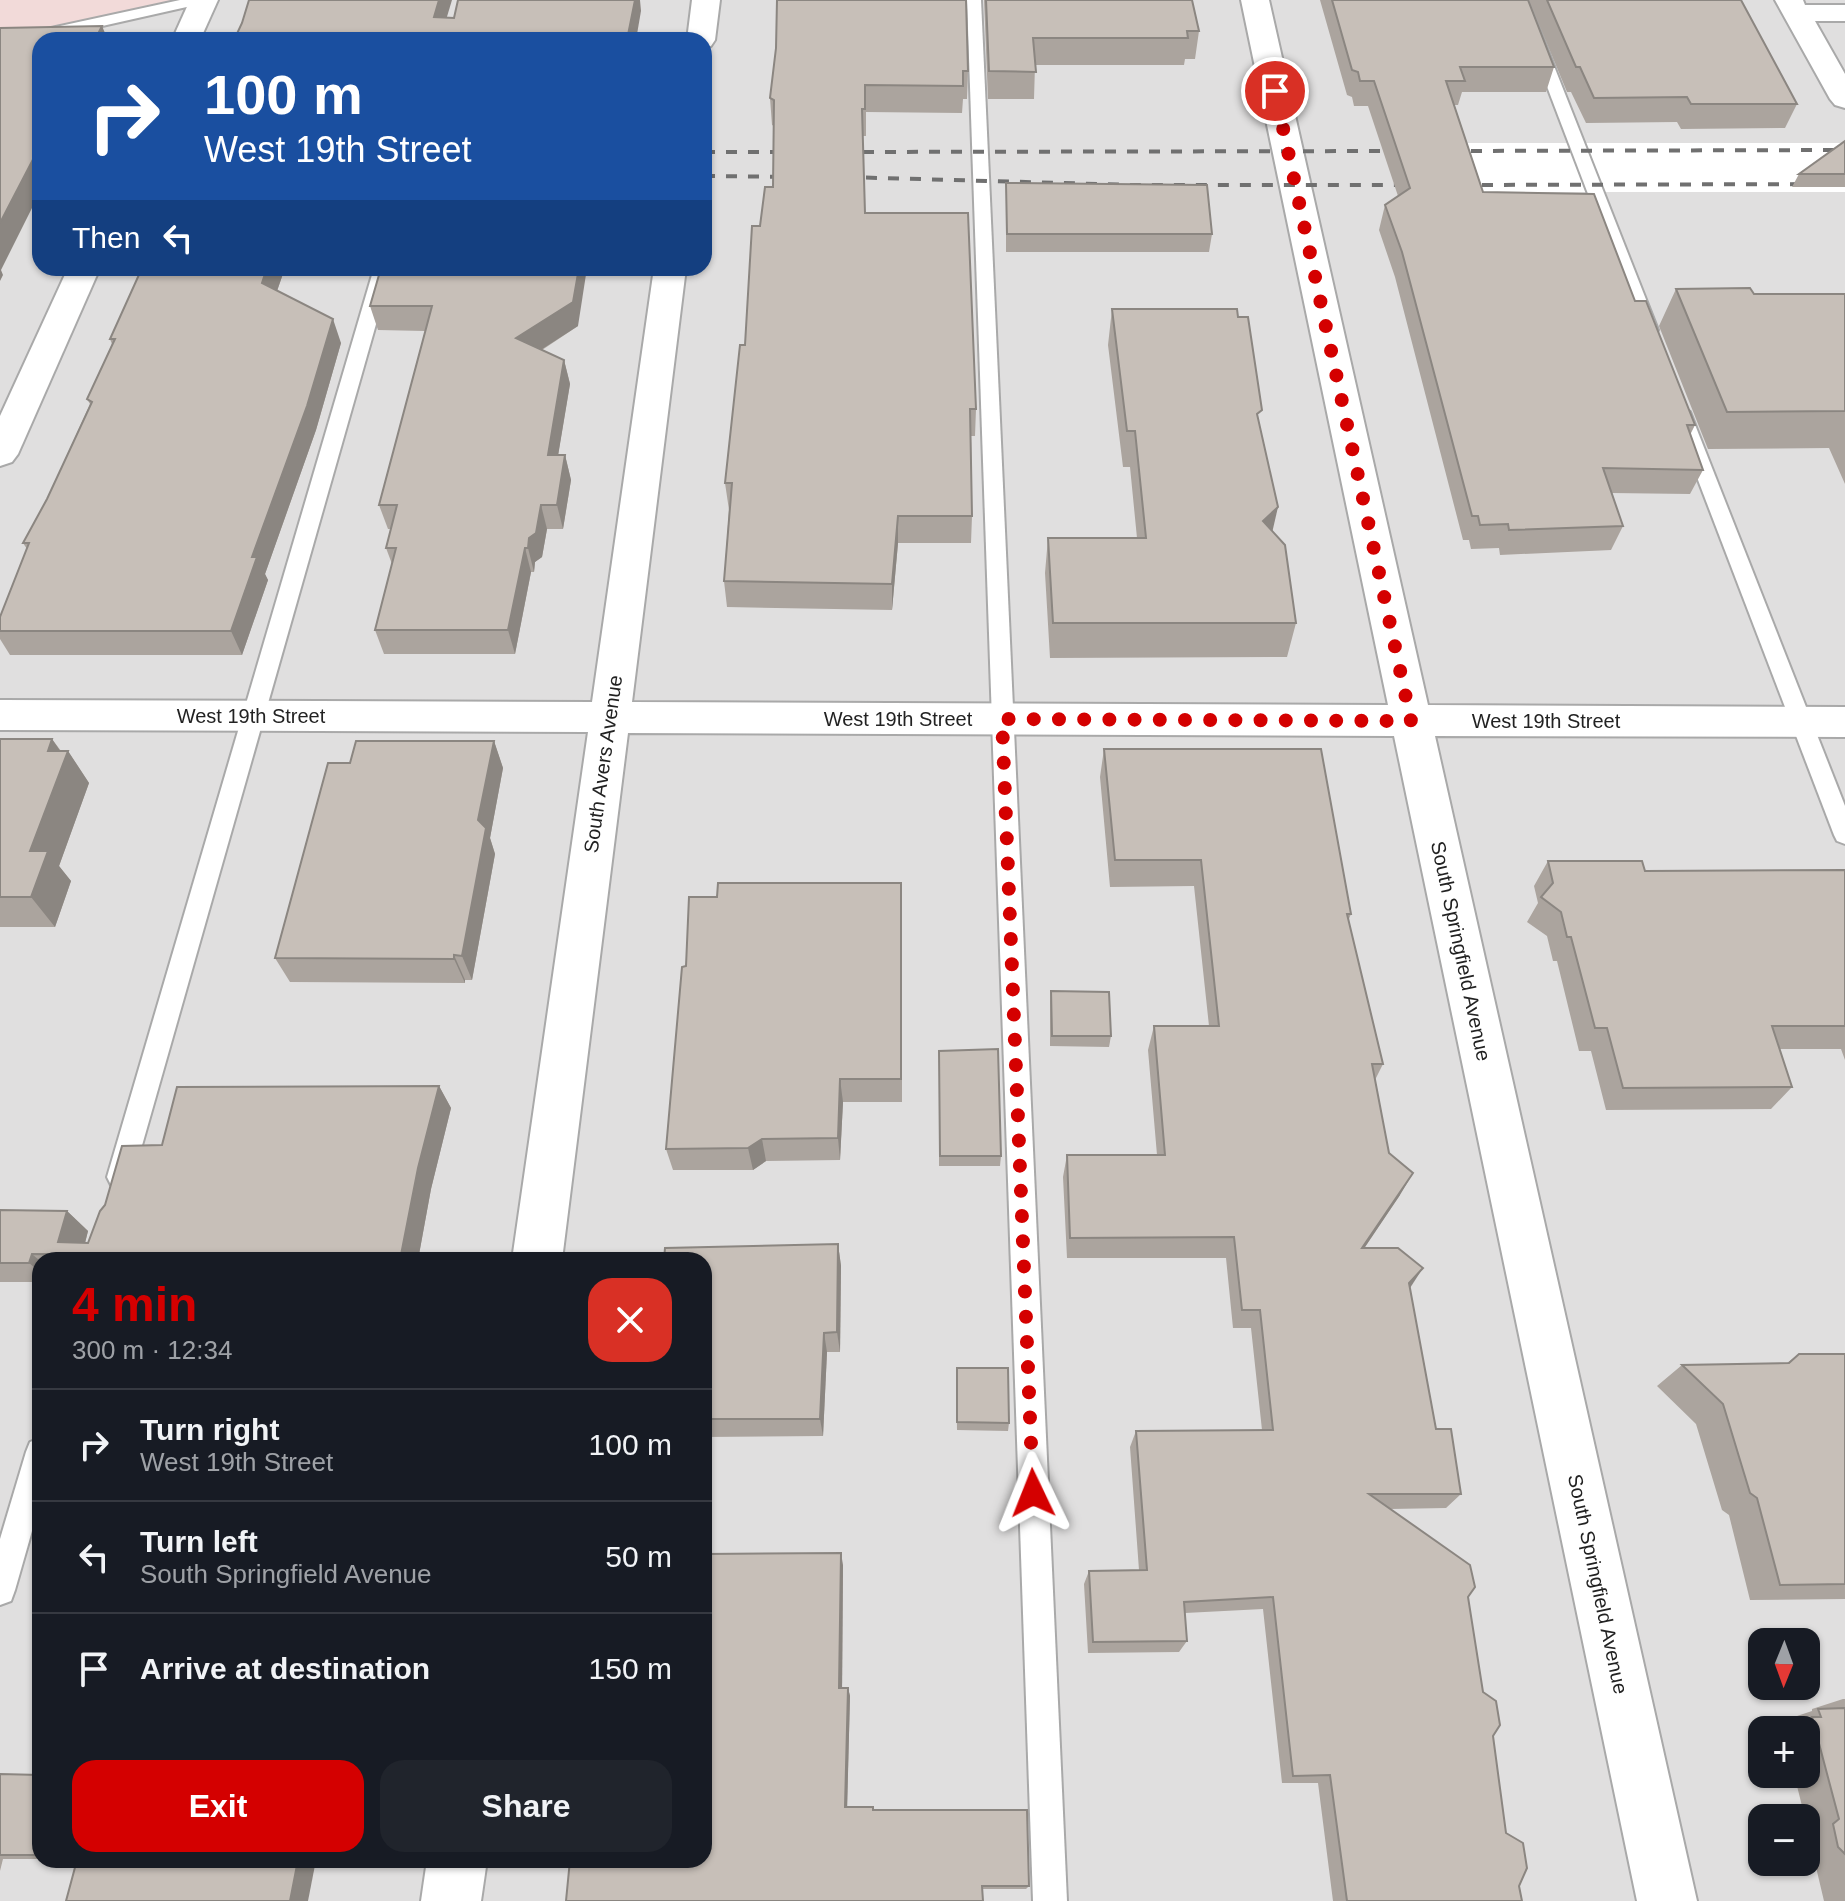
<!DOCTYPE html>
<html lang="en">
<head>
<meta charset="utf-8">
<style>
	:root { --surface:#171b24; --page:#20242c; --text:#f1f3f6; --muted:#9ea1a6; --line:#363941; --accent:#d40000 }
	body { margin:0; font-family:Arial,sans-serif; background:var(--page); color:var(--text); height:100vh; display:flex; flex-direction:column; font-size:30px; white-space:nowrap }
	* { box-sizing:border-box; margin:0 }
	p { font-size:26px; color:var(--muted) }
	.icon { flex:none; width:44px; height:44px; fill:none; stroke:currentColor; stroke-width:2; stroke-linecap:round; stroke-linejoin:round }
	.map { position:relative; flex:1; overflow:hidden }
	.sheet { position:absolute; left:32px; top:1252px; width:680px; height:616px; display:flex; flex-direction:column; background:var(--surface); border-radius:24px; box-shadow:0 2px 6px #0004 }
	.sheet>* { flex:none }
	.hud { position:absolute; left:32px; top:32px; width:680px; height:244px; border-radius:24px; box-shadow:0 2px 6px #0004; background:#1a4fa0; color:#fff; overflow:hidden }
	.needle { width:52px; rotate:181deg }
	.tools { position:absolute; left:1748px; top:1628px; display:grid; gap:16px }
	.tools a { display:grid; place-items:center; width:72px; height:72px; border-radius:16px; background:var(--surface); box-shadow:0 2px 6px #0004; font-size:40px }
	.pin { position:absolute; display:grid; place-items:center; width:68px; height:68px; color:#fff; margin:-34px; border:4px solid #fff; border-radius:50%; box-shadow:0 2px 8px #0007 }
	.me { position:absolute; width:88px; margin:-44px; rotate:358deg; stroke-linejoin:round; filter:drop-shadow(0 0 6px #0008) }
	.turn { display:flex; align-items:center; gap:28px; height:168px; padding:0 40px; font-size:36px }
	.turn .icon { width:104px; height:104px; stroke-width:2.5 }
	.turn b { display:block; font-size:56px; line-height:68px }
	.then { display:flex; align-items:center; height:76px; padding:0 40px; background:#0003; gap:16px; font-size:30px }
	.round { display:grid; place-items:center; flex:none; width:84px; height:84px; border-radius:24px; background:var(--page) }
	.head { display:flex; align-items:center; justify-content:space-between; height:136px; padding:0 40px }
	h1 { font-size:48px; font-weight:800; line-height:60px; color:var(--accent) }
	.primary-button { display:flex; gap:16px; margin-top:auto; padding:16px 40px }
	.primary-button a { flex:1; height:92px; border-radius:24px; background:var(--accent); color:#fff; font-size:32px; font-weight:800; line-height:92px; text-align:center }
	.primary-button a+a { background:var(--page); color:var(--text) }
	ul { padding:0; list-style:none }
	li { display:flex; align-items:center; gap:24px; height:112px; padding:0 40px; border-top:2px solid var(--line) }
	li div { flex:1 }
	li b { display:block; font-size:30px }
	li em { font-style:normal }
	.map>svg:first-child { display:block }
	.residential { fill:#e0dfdf; fill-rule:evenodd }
	.commercial { fill:#f2dad9 }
	.pier { fill:#fff }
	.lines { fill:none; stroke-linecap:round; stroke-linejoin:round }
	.lane-casing { stroke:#a9a9a9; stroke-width:4 }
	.street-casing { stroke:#a9a9a9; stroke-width:4 }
	.lane { fill:#fff; fill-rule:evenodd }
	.street { fill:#fff; fill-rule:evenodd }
	.rail { stroke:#707070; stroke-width:4; stroke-dasharray:11 11; stroke-linecap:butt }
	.wall { fill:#aba49e }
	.shaded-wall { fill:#8b8681 }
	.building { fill:#c7bfb8; stroke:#8b8681; stroke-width:2 }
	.route { stroke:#d40000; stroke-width:14; stroke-dasharray:0 25.2 }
	.labels { text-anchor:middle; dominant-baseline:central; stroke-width:8; stroke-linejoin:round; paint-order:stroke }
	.street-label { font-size:20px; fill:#222; stroke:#fff }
</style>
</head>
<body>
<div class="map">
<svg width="1845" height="1901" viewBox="0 0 1845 1901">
	<rect width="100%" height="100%" fill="#f2efe9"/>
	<path class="residential" d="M199 0H1845V1901H0V44ZM40 40H704V268H40ZM40 1260H704V1860H40ZM1762 1642H1806V1686H1762ZM1762 1730H1806V1774H1762ZM1762 1818H1806V1862H1762Z"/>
	<polygon class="commercial" points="0,0 184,0 0,44"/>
	<polygon class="pier" points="1426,143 1845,143 1845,192 1442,192"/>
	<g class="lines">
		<defs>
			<g id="lane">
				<polygon points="180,0 207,0 200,4 0,49 0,39"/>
				<polygon points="967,0 981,0 1067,1901 1033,1901"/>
				<polygon points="1514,0 1528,0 1658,330 1655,334 1649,336 1640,330"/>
				<polygon points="374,268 392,268 133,1177 129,1185 120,1189 111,1185 107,1177"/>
				<polygon points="1681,406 1690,412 1845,806 1845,844 1837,841 1834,835 1672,412"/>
				<polygon points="40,1438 40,1503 15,1590 11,1601 0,1605 0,1539 26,1452 30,1442"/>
			</g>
			<g id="street">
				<polygon points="190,0 218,0 200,40 172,40"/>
				<polygon points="692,0 720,0 715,40 711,46 704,48 704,40 687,40"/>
				<polygon points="1241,0 1269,0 1428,705 1845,707 1845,737 1435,736 1697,1901 1637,1901 1394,736 628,733 562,1260 512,1260 588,732 0,730 0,700 592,702 654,268 686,268 632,702 1388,705"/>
				<polygon points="1775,0 1803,0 1805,5 1845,5 1845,21 1815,21 1845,74 1845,108 1835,105 1830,99"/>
				<polygon points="68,268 100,268 18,454 12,462 0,466 0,416"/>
				<polygon points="427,1860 487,1860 481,1901 421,1901"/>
			</g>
		</defs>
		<use href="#lane" class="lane-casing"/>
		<use href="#street" class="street-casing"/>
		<use href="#lane" class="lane"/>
		<use href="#street" class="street"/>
		<g class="rail">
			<polyline points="1449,151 1845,150"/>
			<polyline points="704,152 797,152"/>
			<polyline points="841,152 1405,151"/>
			<polyline points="704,176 796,177"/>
			<polyline points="844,177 1134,185 1416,185"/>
			<polyline points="1460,185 1845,184"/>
		</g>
	</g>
	<g class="wall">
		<polygon points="984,0 1192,0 1199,31 1195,59 1185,59 1184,65 1035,65 1034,99 988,99"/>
		<polygon points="1320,0 1528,0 1554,67 1546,92 1462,92 1458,105 1454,105 1483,192 1635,301 1695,425 1690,435 1703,470 1690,494 1611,493 1623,526 1611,550 1500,555 1499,548 1471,549 1469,540 1463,540 1395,277 1379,230 1385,205 1398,196 1368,106 1354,106 1352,97 1347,95"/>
		<polygon points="1529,0 1741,0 1797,104 1785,128 1681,129 1677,122 1586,123 1571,92 1567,92"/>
		<polygon points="968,71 967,99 963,99 962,113 866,112 866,136 863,136 865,213 976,409 975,436 971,436 972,516 971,543 898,543 892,610 727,607 724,581 729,510 725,483 745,345 760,226 773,187 774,126 772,125 770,98"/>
		<polygon points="1845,141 1845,187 1792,187 1799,174"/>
		<polygon points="1006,183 1212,234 1209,252 1006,252"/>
		<polygon points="142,268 285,268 277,291 341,343 316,430 265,574 268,580 242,655 10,655 0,639 0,617 27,549 23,543 47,499 90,404 87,399 112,344 110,339"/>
		<polygon points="381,268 578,326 542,350 564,360 570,384 558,455 565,455 571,480 563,529 547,529 542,557 535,562 534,572 531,572 515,654 384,654 375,630 392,564 386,548 391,529 388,529 379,505 425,331 378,330 370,306"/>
		<polygon points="1676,289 1754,294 1845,294 1845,484 1829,448 1708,449 1659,326"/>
		<polygon points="1112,309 1259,422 1272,531 1296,623 1287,657 1050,658 1045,573 1048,538 1137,538 1130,467 1123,467 1108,345"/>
		<polygon points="0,739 52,739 61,751 68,751 89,783 59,866 71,881 55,927 0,927"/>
		<polygon points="494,741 503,768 490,838 495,854 472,980 465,980 465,983 290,982 275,958 350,763"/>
		<polygon points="1104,749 1351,914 1348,921 1383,1064 1375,1080 1389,1153 1400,1195 1364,1248 1410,1288 1436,1429 1461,1494 1446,1508 1390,1509 1468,1597 1483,1692 1493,1736 1506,1833 1522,1901 1333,1901 1318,1783 1282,1783 1263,1609 1185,1613 1187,1641 1179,1652 1088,1653 1084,1584 1089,1571 1139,1570 1130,1447 1136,1431 1262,1430 1251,1328 1233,1328 1226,1258 1067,1258 1063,1177 1067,1155 1157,1155 1148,1050 1154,1026 1209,1026 1194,886 1110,887 1100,777"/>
		<polygon points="1548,861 1645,871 1845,870 1845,1060 1841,1049 1779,1049 1792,1087 1771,1109 1606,1110 1591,1051 1579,1051 1557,961 1553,961 1547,936 1527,922 1538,903 1534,886"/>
		<polygon points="902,909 902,1102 843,1102 840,1160 766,1161 753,1170 673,1170 666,1149 686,966"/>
		<polygon points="1051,991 1111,1036 1109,1047 1050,1046 1050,1002"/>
		<polygon points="939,1051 1001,1156 1000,1166 939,1166"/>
		<polygon points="439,1086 451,1108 431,1189 418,1260 40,1260 40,1282 0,1282 0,1210 67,1211 88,1231 85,1243 88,1243 162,1145"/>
		<polygon points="838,1244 841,1266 840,1352 827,1352 823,1436 704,1437 704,1260"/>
		<polygon points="1799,1354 1845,1354 1845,1599 1750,1600 1729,1515 1722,1510 1696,1424 1657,1386 1682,1365 1787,1363"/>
		<polygon points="956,1376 1009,1423 1008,1431 957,1430"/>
		<polygon points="843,1565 842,1688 848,1688 850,1696 847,1807 874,1810 1029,1886 1026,1889 982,1889 570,1860"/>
		<polygon points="1843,1699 1845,1699 1845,1901 1824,1901 1815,1863 1806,1853 1806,1818 1805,1818 1794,1774 1806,1774 1806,1730 1782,1730 1782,1727 1789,1725 1788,1719 1812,1711 1812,1709"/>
		<polygon points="0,1774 40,1775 40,1859 3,1859 0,1871"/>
	</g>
	<g class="shaded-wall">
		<polygon points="439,0 452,0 440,40 434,17"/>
		<polygon points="635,0 640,0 641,11 636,40 627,40"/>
		<polygon points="102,26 108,40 95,40"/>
		<polygon points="40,146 40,192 1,270 3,275 0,281 0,223"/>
		<polygon points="267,268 285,268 271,308 262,283"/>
		<polygon points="579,268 587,268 578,326 522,362 516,338"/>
		<polygon points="333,319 341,343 316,430 265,574 268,580 242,655 231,631 252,557"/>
		<polygon points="564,360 570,384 554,480 548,455"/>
		<polygon points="565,455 571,480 563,529 557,505"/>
		<polygon points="541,505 547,529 542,557 535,562 534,572 528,548 529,538"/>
		<polygon points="1278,507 1270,542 1263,521"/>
		<polygon points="898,516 898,543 892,610 892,584"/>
		<polygon points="525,548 531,572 515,654 508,630"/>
		<polygon points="52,739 65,758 68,751 89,783 59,866 71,881 55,927 31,897 30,851 48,751"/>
		<polygon points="494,741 503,768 490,838 495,854 472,980 462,956 478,820"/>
		<polygon points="454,955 465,980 465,983 454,959"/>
		<polygon points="840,1079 843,1102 840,1160 838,1138"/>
		<polygon points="439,1086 451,1108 431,1189 418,1260 400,1260 418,1168"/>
		<polygon points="762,1139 766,1161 753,1170 748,1148"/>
		<polygon points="1413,1173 1400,1195 1351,1268 1362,1248"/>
		<polygon points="67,1211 88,1231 82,1255 58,1242"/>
		<polygon points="838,1244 841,1266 840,1352 837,1332"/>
		<polygon points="32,1254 40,1261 40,1272 29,1263"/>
		<polygon points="1423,1268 1410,1288 1409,1283"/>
		<polygon points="824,1333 827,1352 823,1436 820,1419"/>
		<polygon points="841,1553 843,1565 842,1696 839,1688"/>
		<polygon points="848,1688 850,1696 847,1813 845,1807"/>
		<polygon points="298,1860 316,1860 308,1901 290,1901"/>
	</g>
	<g class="building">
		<polygon points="249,0 439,0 434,17 454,18 458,0 635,0 627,40 234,40 242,23"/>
		<polygon points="777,0 966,0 968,71 963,71 963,86 865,85 865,109 862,109 865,213 968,213 976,409 970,409 972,516 898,516 892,584 724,581 732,483 725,483 740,345 745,345 752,226 760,226 765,187 773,187 774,100 770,98 776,48"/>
		<polygon points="986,0 1192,0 1199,31 1187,31 1188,38 1033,38 1036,72 989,71"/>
		<polygon points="1332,0 1528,0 1554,67 1460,67 1465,81 1446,81 1483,192 1594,194 1635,301 1646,301 1695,425 1687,425 1703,470 1603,468 1623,526 1509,530 1508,524 1480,525 1478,516 1472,516 1402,252 1385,205 1410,188 1374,81 1360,81 1358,72 1352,70"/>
		<polygon points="1547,0 1741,0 1797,104 1691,104 1687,97 1594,98 1580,67 1576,67"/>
		<polygon points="102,26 95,40 40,40 40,146 0,223 0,28"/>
		<polygon points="1845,141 1845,174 1799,174"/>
		<polygon points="1006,183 1207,185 1212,234 1007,234"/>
		<polygon points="142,268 267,268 262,283 333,319 307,406 252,557 257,557 231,631 0,631 0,617 29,543 23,543 47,499 92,402 87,399 115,339 110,339"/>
		<polygon points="381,268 579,268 573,302 516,338 564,360 548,455 565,455 557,505 541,505 536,533 529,538 528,548 525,548 508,630 375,630 396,548 386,548 397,505 379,505 432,306 370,306"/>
		<polygon points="1750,288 1754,294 1845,294 1845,411 1727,412 1676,289"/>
		<polygon points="1112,309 1237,309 1238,317 1248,317 1262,410 1257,414 1278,507 1263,521 1285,545 1296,623 1053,623 1048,538 1146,538 1135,431 1127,431"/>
		<polygon points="0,739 52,739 48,751 68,751 30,851 48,851 31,897 0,897"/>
		<polygon points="356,741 494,741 478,820 486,828 462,956 454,955 454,959 275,958 328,763 350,763"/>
		<polygon points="1104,749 1321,749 1351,914 1347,914 1383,1064 1372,1064 1389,1153 1413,1173 1362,1248 1398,1248 1423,1268 1409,1283 1436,1429 1451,1429 1461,1494 1369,1494 1470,1565 1475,1587 1468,1597 1483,1692 1496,1701 1500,1725 1493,1736 1506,1833 1523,1843 1527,1868 1519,1886 1522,1901 1347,1901 1330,1775 1293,1776 1273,1597 1184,1602 1187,1641 1093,1642 1089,1571 1147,1570 1136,1431 1273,1430 1260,1310 1242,1310 1234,1237 1070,1238 1067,1155 1165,1155 1154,1026 1219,1026 1201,860 1115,860"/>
		<polygon points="1548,861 1642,861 1645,871 1845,870 1845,1026 1772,1026 1792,1087 1623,1088 1607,1028 1595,1028 1571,937 1567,937 1561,912 1541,897 1553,883"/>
		<polygon points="718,883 901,883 901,1079 840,1079 838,1138 762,1139 748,1148 666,1149 682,967 686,966 689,897 717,897"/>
		<polygon points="1051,991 1109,992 1111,1036 1052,1036"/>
		<polygon points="998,1049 1001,1156 940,1156 939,1051"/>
		<polygon points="439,1086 418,1168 400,1260 187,1260 188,1255 32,1254 29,1263 0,1263 0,1210 67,1211 58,1242 88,1243 100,1211 105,1205 122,1146 162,1145 177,1087"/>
		<polygon points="838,1244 837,1332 824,1333 820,1419 704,1419 704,1260 664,1260 665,1248"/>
		<polygon points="1799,1354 1845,1354 1845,1584 1780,1585 1757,1498 1750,1493 1723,1404 1682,1365 1789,1363"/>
		<polygon points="957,1368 1008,1368 1009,1423 957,1422"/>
		<polygon points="841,1553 839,1688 848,1688 845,1807 873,1807 873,1810 1027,1810 1029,1886 982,1886 983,1901 566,1901 570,1860 704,1860 704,1554"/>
		<polygon points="1845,1708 1845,1854 1838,1847 1833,1824 1839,1819 1812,1717 1821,1717 1818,1709"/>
		<polygon points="0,1774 40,1775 40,1855 0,1855"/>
		<polygon points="77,1860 298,1860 290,1901 66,1901"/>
	</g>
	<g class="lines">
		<polyline class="route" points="1033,1493 1002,719 1411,721 1275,91"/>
	</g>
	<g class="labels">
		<g class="street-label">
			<text x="251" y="716">West 19th Street</text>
			<text x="898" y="719">West 19th Street</text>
			<text x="1546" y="721">West 19th Street</text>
			<text transform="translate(603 764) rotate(-82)">South Avers Avenue</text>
			<text transform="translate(1461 951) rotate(78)">South Springfield Avenue</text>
			<text transform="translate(1598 1584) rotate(78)">South Springfield Avenue</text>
		</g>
	</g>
</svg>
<div class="tools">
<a><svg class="needle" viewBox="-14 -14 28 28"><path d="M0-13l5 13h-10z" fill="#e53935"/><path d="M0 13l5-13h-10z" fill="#9ea1a6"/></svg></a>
<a>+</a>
<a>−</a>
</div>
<div class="pin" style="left:1275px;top:91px;background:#d93025"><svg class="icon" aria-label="arrive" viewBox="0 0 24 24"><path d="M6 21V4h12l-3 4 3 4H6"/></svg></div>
<svg class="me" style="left:1033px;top:1493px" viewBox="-20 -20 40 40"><path d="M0-17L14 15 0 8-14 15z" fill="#d40000" stroke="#fff" stroke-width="4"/></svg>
<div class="hud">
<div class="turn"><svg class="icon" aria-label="right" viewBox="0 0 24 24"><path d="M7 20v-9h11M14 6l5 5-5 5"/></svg><div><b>100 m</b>West 19th Street</div></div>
<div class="then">Then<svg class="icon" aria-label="left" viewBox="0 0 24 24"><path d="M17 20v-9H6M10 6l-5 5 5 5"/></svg></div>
</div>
<section class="sheet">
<div class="head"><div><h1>4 min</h1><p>300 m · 12:34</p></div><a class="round" style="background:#d93025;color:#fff"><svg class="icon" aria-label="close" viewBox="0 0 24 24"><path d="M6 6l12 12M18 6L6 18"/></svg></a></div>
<ul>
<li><svg class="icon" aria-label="right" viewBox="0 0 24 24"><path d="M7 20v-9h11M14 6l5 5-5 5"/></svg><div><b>Turn right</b><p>West 19th Street</p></div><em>100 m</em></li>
<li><svg class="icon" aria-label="left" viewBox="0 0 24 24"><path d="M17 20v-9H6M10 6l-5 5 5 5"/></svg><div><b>Turn left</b><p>South Springfield Avenue</p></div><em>50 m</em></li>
<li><svg class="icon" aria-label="arrive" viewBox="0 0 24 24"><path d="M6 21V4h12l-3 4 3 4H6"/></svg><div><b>Arrive at destination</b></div><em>150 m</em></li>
</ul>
<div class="primary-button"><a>Exit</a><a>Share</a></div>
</section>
</div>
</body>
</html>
